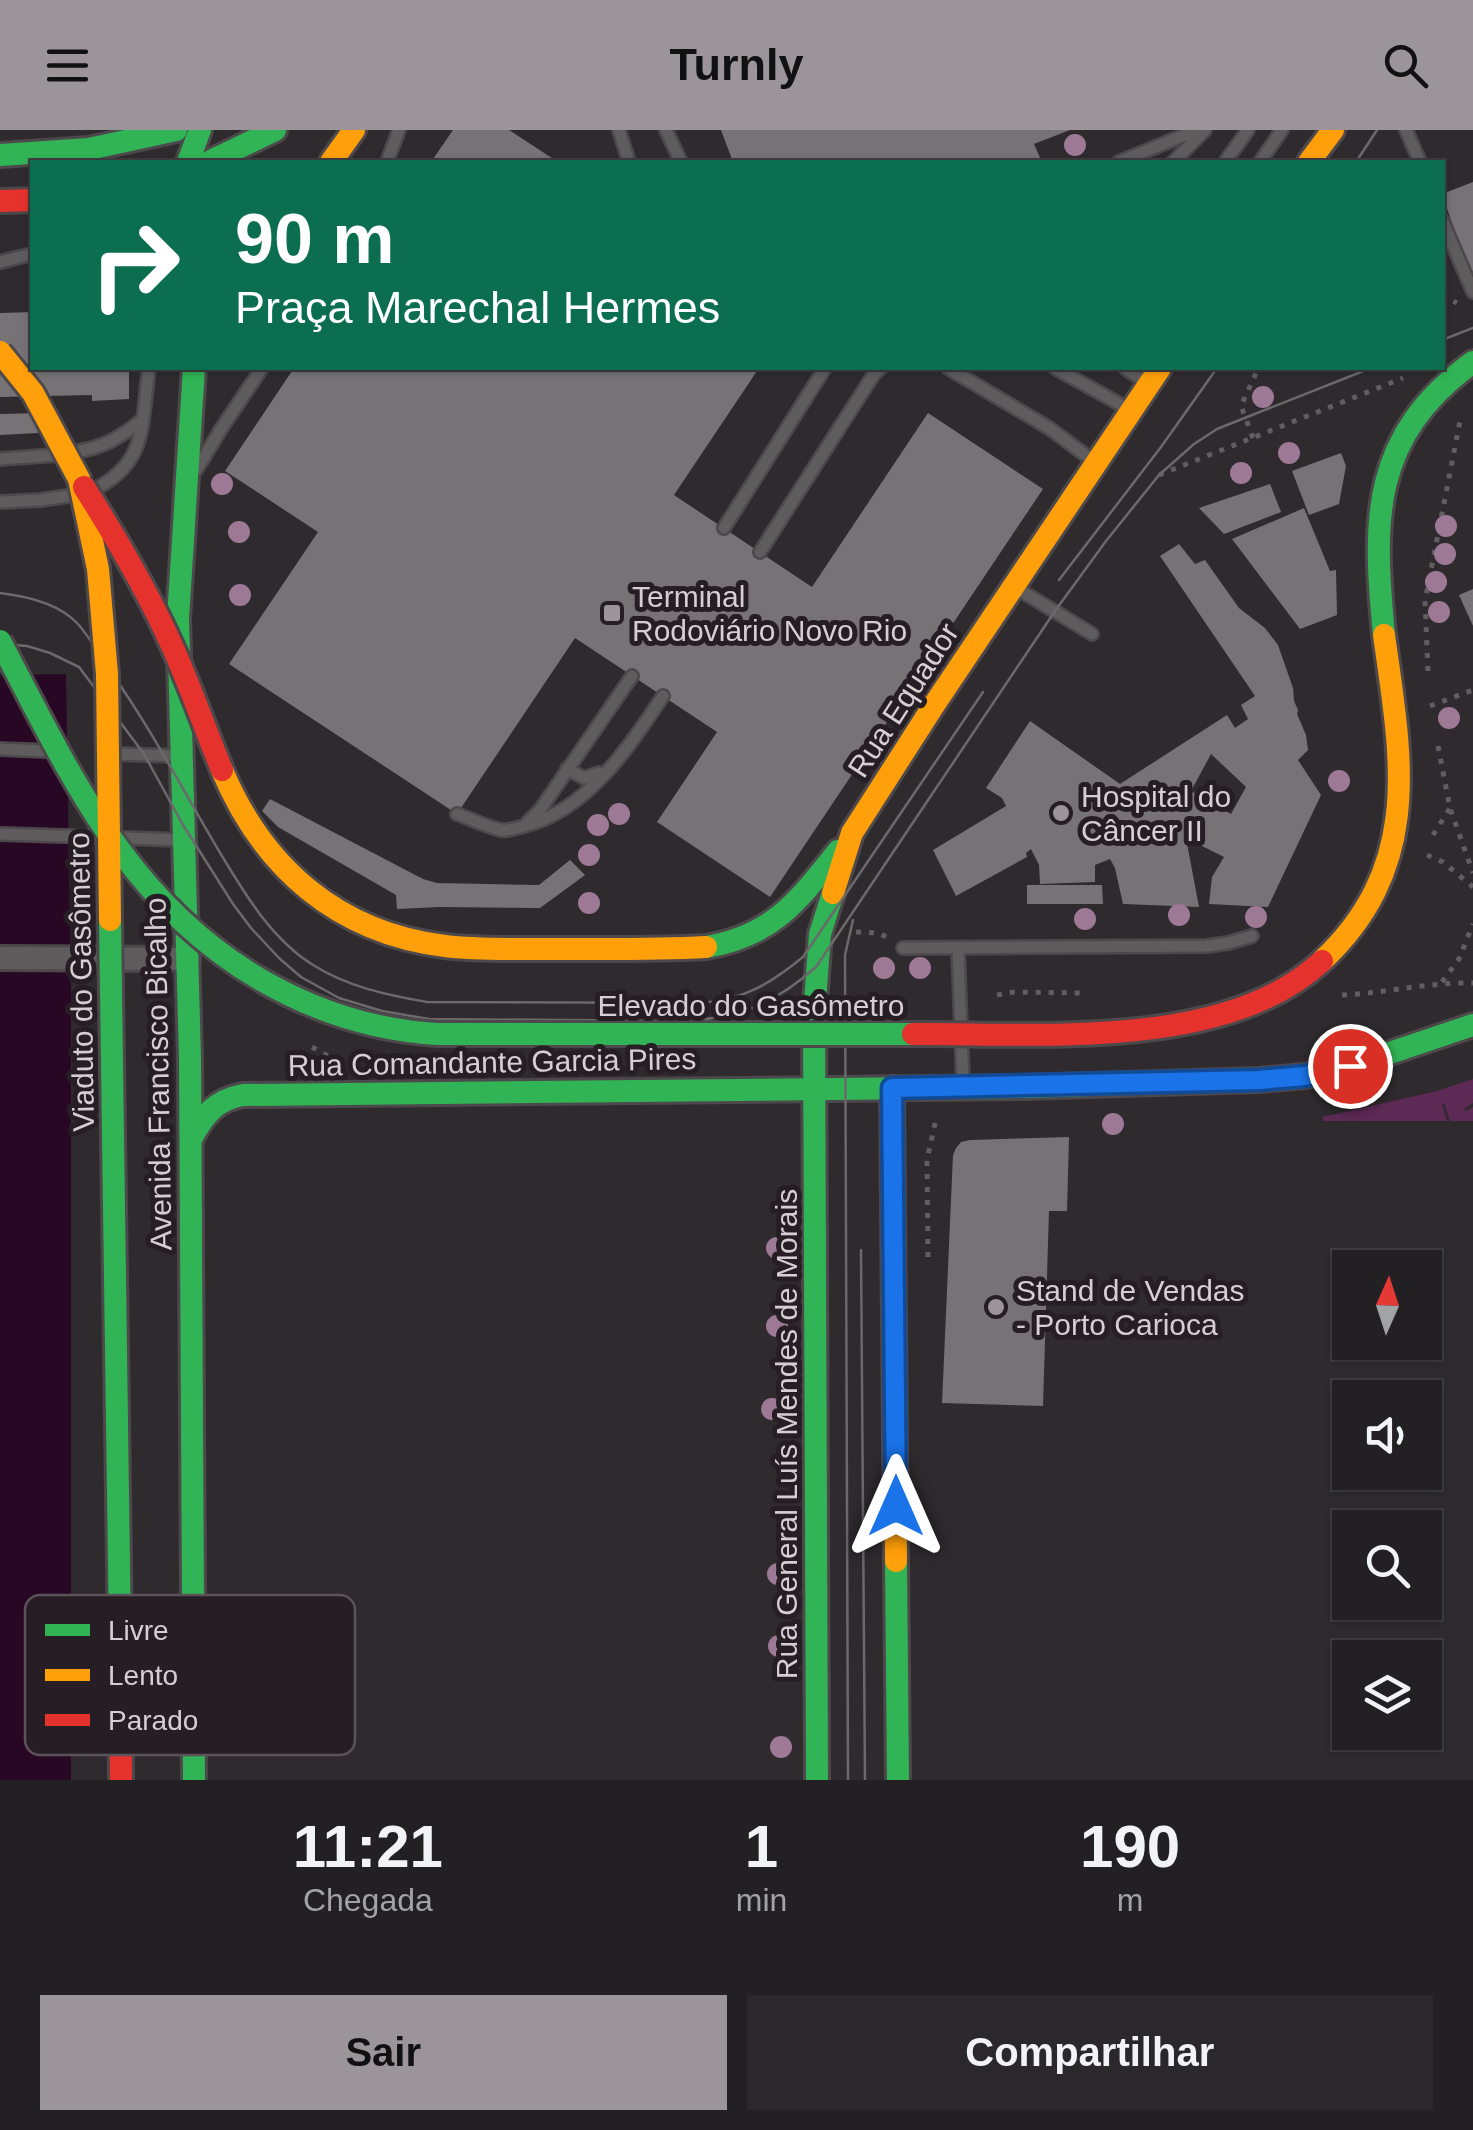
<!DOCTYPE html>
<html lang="pt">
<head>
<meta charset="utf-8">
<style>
	:root { --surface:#222022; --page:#2a282a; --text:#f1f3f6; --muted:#a2a3a5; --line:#3f3e40; --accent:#9b9599 }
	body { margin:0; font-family:Helvetica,sans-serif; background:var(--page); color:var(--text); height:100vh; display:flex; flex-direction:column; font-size:38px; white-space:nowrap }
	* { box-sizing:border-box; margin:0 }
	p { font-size:32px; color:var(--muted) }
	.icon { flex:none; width:55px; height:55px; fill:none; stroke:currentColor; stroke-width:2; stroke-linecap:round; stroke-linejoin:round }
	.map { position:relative; height:1650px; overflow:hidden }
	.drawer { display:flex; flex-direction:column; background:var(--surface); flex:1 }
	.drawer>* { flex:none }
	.hud { position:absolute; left:30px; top:30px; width:1415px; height:210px; border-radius:0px; box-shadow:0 2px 8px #0004,0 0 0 2px var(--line); background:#0b6e4f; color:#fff; overflow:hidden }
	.needle { width:65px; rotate:3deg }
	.tools { position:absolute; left:1332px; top:1120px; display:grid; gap:20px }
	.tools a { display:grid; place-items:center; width:110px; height:110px; border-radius:0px; background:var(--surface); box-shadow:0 2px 8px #0004,0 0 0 2px var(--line); font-size:50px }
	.pin { position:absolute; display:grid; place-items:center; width:85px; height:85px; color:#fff; margin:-42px; border:5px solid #fff; border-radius:50%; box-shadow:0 2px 10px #0007 }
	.me { position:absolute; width:110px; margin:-55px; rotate:0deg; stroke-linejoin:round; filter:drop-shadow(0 0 8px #0008) }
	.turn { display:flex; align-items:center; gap:35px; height:210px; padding:0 40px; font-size:45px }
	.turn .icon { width:130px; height:130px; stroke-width:2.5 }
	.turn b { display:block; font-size:70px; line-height:85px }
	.eta { display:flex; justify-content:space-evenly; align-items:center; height:170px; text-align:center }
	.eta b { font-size:60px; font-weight:700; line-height:70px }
	.button { display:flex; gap:20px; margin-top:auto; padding:20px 40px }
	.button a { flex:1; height:115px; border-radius:0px; background:var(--accent); color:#111; font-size:40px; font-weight:700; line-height:115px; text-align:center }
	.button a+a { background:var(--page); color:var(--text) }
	header { display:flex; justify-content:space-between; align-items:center; height:130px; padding:0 40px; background:var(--accent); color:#111; font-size:45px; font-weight:700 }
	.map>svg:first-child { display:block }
	.green { fill:#5d2955 }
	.water { fill:#280724 }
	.building { fill:#767276; fill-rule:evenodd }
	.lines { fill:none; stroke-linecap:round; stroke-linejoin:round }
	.lane-casing { stroke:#4c484b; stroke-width:16 }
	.street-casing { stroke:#4c484b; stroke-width:28 }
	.fast-casing { stroke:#4c484b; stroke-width:28 }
	.slow-casing { stroke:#4c484b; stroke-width:28 }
	.jam-casing { stroke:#4c484b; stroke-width:28 }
	.path { stroke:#605e60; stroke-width:5; stroke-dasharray:5 8; stroke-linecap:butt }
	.lane { stroke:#5f5c5e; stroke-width:11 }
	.street { stroke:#5f5c5e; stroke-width:22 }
	.fast { stroke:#30b455; stroke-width:22 }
	.slow { stroke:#ff9f0a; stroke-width:22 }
	.jam { stroke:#e5322d; stroke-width:22 }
	.tram { stroke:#6b696b; stroke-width:2.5 }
	.fast-bridge-casing { stroke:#4c484b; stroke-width:28; stroke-linecap:butt }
	.slow-bridge-casing { stroke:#4c484b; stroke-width:28; stroke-linecap:butt }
	.jam-bridge-casing { stroke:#4c484b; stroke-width:28; stroke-linecap:butt }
	.fast-bridge { stroke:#30b455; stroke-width:22 }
	.slow-bridge { stroke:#ff9f0a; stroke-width:22 }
	.jam-bridge { stroke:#e5322d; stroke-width:22 }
	.tree { fill:#9d7996 }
	.route-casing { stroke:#114b97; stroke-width:25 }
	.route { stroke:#1a73e8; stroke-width:18 }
	.poi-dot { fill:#9b9599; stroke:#271e25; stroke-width:4 }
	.labels { text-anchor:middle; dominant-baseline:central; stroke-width:10; stroke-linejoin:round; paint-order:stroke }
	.poi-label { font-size:30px; fill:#d5cfd3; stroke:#271e25; text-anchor:start }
	.street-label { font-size:30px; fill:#d5cfd3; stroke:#271e25 }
	.key { fill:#271e25; stroke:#5b5359; stroke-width:2.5 }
	.key-label { font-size:28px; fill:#d5cfd3 }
</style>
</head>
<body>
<header><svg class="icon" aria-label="menu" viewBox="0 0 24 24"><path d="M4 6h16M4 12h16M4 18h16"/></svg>Turnly<svg class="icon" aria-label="search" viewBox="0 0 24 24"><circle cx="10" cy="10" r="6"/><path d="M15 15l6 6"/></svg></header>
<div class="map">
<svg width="1473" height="1650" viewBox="0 0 1473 1650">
	<rect width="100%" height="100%" fill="#2e2a2e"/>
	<polygon class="green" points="1473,949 1473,973 1464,979 1466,981 1473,977 1473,991 1450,991 1444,973 1442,974 1447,991 1323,991 1323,987 1437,961"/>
	<polygon class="water" points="66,544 71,858 71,1650 0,1650 0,545"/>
	<g class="building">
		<polygon points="453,0 509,0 558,32 431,32"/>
		<polygon points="721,0 1070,0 1034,14 1042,32 871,32 869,29 861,32 733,32"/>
		<polygon points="1473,52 1473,153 1442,64"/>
		<polygon points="32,182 32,238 129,238 129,269 92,271 92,265 0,267 0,183"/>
		<polygon points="294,238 759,238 674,365 812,457 928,283 1043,359 770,767 657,692 717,602 575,508 457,684 229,534 318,402 225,341"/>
		<polygon points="39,283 38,303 0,305 0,284"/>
		<polygon points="1341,323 1346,336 1339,374 1309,385 1292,341"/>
		<polygon points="1270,354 1281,382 1224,404 1199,378"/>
		<polygon points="1304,378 1330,441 1336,440 1337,485 1300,499 1232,409"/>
		<path d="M1179 414 1195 434 1205 430 1239 478 1265 498 1278 515 1293 558 1294 571 1298 580 1297 584 1306 605 1308 620 1298 630 1321 665 1268 777 1209 774 1212 747 1224 727 1186 708 1199 777 1123 774 1115 738 1110 729 1095 735V752L1040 754 1039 735 1031 719 1026 723 1027 727 956 766 933 720 1006 676 1002 668 986 658 1030 591 1120 654 1227 585 1235 598 1248 589 1241 575 1255 566 1160 426ZM1211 624 1246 657 1231 684 1191 661Z"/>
		<polygon points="1473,459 1473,496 1459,465"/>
		<polygon points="270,669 423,749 437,753 539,755 570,730 585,745 540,778 439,777 397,779 396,765 278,697 262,681"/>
		<polygon points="1027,755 1102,755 1103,774 1027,774"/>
		<polygon points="1069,1007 1067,1081 1049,1081 1043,1276 942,1273 953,1025 956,1018 961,1012 970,1010"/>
	</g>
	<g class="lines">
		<defs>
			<g id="lane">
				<polyline points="619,0 629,32"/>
				<polyline points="666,0 681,32"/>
				<polyline points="1406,0 1420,32"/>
				<polyline points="387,32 399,0"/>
				<polyline points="1119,32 1197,0"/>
				<polyline points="1173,32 1205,0"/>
				<polyline points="1225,32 1248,0"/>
				<polyline points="1260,32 1282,0"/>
				<polyline points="1442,90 1473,162"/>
				<polyline points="0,132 32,124"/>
				<polyline points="948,238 1049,298 1092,330"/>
				<polyline points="1055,238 1125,277"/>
				<polyline points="1125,238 1146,252"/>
				<path d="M74 322C103 318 119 308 142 290"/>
				<polyline points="0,329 56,325"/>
				<polyline points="197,339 221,299 262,238"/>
				<path d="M93 360C149 333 141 292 149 238"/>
				<polyline points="0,372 40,370 75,365"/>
				<polyline points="724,398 825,238"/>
				<polyline points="760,422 874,244 881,238"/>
				<polyline points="1018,459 1092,504"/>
				<polyline points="0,619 48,621"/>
				<polyline points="116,624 178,626"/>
				<polyline points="567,639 584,648 599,643"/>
				<path d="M457 684C471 689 487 697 501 700 509 701 517 698 524 696 587 681 629 617 663 566"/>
				<polyline points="527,693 540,680 632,546"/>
				<polyline points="0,704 96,707"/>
				<polyline points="124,708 181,710"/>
				<polyline points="903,818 1207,816 1228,813 1252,806"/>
				<polyline points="958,818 963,953"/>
			</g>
			<polyline id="street" points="0,828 188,829"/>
			<g id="fast">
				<polyline points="0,25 89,19 176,0"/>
				<polyline points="188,32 200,0"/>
				<polyline points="209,32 275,0"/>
				<polyline points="194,238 178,488 190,928 194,1650"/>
				<path d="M1384 505C1373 390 1370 307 1473 232"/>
				<path d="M706 817C773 806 798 771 838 721"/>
				<path d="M191 1009C204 985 215 970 243 965L1023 957 1259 950 1305 946 1351 936 1473 895"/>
				<polyline points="896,1431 898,1650"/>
				<polyline points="817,1650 814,885 820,804 833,763"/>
			</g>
			<g id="slow">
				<polyline points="331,32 354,0"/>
				<polyline points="1309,32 1333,0"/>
				<polyline points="833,763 852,703 934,575 1160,238"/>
				<polyline points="892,958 896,1431"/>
			</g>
			<g id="jam">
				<polyline points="0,71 32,70"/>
				<polyline points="120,1507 121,1650"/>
			</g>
		</defs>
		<use href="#lane" class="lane-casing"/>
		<use href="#street" class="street-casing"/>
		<use href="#fast" class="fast-casing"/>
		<use href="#slow" class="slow-casing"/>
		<use href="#jam" class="jam-casing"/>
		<g class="path">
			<polyline points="1442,165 1457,173"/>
			<polyline points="1253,308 1241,276 1256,243 1263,238"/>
			<polyline points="1159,345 1403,248"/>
			<polyline points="1428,541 1425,471 1461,286"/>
			<polyline points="1430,576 1473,560"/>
			<polyline points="1438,616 1450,678 1473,743"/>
			<polyline points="1433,705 1450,678"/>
			<polyline points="1427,725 1443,732 1473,757"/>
			<polyline points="856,802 879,803 888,808"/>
			<polyline points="1442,852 1459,829 1473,794"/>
			<polyline points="997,865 1014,862 1081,863"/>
			<path d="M1342 865C1386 863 1429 852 1473 853"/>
			<polyline points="312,917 337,931"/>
			<polyline points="928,1127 927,1030 936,989"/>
		</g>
		<use href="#lane" class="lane"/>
		<use href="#street" class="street"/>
		<use href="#fast" class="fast"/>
		<use href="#slow" class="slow"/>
		<use href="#jam" class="jam"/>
		<g class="tram">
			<polyline points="1356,32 1377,0"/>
			<polyline points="1442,210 1473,198"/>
			<polyline points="1059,450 1161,317 1217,238"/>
			<path d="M0 463C25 466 58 473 77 493 90 507 100 526 111 542 154 603 187 668 225 731 248 769 274 811 313 835 348 857 387 865 427 872L702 873C745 869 770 854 803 827L983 562"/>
			<path d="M0 514 27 516 50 523 79 537 144 624 183 695 233 774 251 798 279 828 301 847 339 868 382 881 429 889 688 891C744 886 774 874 816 837L1055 481 1106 411 1159 345 1194 314 1217 299 1371 238"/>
			<polyline points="861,1120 865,1650"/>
			<polyline points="848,1650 845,825 853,790"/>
		</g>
		<defs>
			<g id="fast-bridge">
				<path d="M0 511C70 644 127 773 263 851 317 882 374 900 437 904H913"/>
				<polyline points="110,790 120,1507"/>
			</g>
			<g id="slow-bridge">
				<polyline points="0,222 33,263 79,349 98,439 107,544 110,790"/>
				<path d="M222 640C263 738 338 803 445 816 478 820 512 819 545 819 599 819 652 820 706 817"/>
				<path d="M1322 831C1424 735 1401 627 1384 505"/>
			</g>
			<g id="jam-bridge">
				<path d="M84 357C117 409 148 462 173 518 191 558 205 599 222 640"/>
				<path d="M913 904C1038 903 1226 921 1322 831"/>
			</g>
		</defs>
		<use href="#fast-bridge" class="fast-bridge-casing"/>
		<use href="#slow-bridge" class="slow-bridge-casing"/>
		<use href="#jam-bridge" class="jam-bridge-casing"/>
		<use href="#fast-bridge" class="fast-bridge"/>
		<use href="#slow-bridge" class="slow-bridge"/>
		<use href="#jam-bridge" class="jam-bridge"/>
	</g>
	<g class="tree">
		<circle cx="1075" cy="15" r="11"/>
		<circle cx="1263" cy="267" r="11"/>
		<circle cx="1289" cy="323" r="11"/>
		<circle cx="1241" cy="343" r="11"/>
		<circle cx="222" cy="354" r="11"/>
		<circle cx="1446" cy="396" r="11"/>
		<circle cx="239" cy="402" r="11"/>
		<circle cx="1445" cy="424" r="11"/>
		<circle cx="1436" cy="452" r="11"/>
		<circle cx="240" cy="465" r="11"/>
		<circle cx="1439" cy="482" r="11"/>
		<circle cx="1449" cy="588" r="11"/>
		<circle cx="1339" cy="651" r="11"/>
		<circle cx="619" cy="684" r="11"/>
		<circle cx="598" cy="695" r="11"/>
		<circle cx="589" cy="725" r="11"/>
		<circle cx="589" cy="773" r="11"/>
		<circle cx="1179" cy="785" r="11"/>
		<circle cx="1256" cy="787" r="11"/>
		<circle cx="1085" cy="789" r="11"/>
		<circle cx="884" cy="838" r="11"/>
		<circle cx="920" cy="838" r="11"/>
		<circle cx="1113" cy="994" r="11"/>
		<circle cx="777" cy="1118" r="11"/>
		<circle cx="777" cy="1196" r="11"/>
		<circle cx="772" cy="1279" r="11"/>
		<circle cx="778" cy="1444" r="11"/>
		<circle cx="779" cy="1516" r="11"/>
		<circle cx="781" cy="1617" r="11"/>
	</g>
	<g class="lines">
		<defs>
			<polyline id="route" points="896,1376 892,958 1259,950 1305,946 1350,936"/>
		</defs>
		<use href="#route" class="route-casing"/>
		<use href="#route" class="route"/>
	</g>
	<g class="poi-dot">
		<rect x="602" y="473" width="20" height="20" rx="5"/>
		<circle cx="1061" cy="683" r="10"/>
		<circle cx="996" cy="1177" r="10"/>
	</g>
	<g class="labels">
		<g class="poi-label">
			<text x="632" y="466">Terminal<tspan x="632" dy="34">Rodoviário Novo Rio</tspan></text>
			<text x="1081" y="666">Hospital do<tspan x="1081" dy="34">Câncer II</tspan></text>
			<text x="1016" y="1160">Stand de Vendas<tspan x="1016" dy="34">- Porto Carioca</tspan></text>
		</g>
		<g class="street-label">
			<text transform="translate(903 570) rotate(-57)">Rua Equador</text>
			<text transform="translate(81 852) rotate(-91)">Viaduto do Gasômetro</text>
			<text x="751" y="875">Elevado do Gasômetro</text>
			<text transform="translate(492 932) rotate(-1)">Rua Comandante Garcia Pires</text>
			<text transform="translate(158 944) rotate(-91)">Avenida Francisco Bicalho</text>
			<text transform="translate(786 1304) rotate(-90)">Rua General Luís Mendes de Morais</text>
		</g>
	</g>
	<rect x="25" y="1465" width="330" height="160" rx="15" class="key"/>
	<rect x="45" y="1494" width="45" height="12" fill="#30b455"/>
	<rect x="45" y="1539" width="45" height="12" fill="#ff9f0a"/>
	<rect x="45" y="1584" width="45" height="12" fill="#e5322d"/>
	<g class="key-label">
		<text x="108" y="1510">Livre</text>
		<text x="108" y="1555">Lento</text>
		<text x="108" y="1600">Parado</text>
	</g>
</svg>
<div class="tools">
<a><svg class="needle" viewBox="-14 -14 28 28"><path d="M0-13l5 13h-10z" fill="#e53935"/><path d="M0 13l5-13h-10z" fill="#a2a3a5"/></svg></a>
<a><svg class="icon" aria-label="sound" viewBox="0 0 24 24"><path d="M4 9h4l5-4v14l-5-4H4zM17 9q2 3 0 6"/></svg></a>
<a><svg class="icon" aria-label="search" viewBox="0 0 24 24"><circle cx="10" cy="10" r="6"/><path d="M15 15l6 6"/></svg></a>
<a><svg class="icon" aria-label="layers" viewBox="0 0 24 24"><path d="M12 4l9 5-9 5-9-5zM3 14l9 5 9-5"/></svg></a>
</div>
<div class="pin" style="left:1350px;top:936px;background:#d93025"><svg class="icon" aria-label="arrive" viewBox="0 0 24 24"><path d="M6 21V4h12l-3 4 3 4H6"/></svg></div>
<svg class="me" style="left:896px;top:1376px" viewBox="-20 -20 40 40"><path d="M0-17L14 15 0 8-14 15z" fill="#1a73e8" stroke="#fff" stroke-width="4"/></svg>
<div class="hud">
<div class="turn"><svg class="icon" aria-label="right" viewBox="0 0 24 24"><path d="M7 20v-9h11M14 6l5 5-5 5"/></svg><div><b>90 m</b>Praça Marechal Hermes</div></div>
</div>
</div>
<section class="drawer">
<div class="eta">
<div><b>11:21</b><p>Chegada</p></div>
<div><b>1</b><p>min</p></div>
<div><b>190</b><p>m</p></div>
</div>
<div class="button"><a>Sair</a><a>Compartilhar</a></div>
</section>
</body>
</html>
